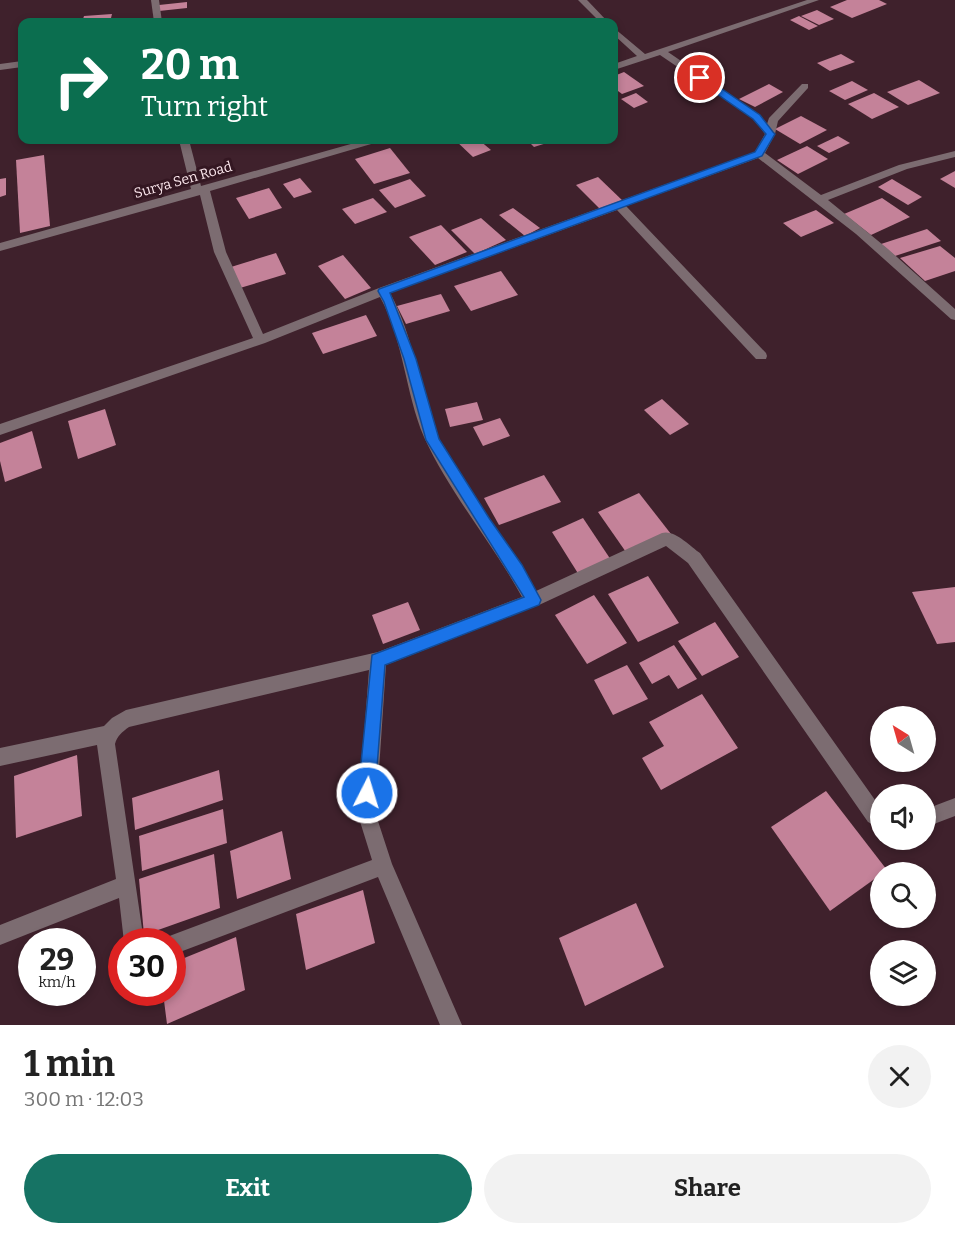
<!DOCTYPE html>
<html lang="en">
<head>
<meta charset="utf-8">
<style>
	:root { --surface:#fff; --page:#f2f2f2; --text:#222; --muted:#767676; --accent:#167364 }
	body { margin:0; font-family:Bitter,serif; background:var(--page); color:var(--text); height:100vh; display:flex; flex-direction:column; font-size:22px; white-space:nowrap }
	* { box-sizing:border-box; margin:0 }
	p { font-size:20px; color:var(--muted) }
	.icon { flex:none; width:33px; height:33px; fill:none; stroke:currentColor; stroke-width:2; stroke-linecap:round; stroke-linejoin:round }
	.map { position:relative; height:1025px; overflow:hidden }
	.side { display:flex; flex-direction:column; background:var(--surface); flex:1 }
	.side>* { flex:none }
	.banner { position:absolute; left:18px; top:18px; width:600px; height:126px; border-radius:12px; box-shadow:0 3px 9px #0003; background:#0b6e4f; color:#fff; overflow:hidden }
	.needle { width:39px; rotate:323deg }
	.tools { position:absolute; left:870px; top:706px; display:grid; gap:12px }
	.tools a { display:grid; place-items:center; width:66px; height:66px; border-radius:50%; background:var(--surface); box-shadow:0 3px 9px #0003; font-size:30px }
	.speed { position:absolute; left:18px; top:928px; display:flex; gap:12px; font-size:30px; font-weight:700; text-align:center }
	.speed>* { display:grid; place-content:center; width:78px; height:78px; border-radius:50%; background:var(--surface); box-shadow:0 3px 9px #0003; line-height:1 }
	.speed small { font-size:15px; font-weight:400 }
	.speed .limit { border:9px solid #d22; background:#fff; color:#111 }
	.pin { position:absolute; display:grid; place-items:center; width:51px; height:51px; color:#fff; margin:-26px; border:3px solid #fff; border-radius:50%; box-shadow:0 2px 6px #0007 }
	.me { position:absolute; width:66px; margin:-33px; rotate:5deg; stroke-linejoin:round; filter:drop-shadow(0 0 4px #0008) }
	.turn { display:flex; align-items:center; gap:21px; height:126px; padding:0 24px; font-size:27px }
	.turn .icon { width:78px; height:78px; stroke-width:2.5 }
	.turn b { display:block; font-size:42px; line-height:51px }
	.round { display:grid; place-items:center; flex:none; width:63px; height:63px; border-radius:32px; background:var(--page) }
	.overview { display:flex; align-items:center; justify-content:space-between; height:102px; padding:0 24px }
	h1 { font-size:36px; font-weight:700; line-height:45px }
	.button { display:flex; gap:12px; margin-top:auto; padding:12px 24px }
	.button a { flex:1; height:69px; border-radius:36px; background:var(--accent); color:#fff; font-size:24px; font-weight:700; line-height:69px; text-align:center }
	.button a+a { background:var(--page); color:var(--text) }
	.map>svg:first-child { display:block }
	.building { fill:#c48299 }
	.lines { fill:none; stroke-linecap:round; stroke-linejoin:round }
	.minor { fill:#7c6c71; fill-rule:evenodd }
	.route { fill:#1a73e8; stroke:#114b97; stroke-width:1.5 }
	.labels { text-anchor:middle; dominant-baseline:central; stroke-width:6; stroke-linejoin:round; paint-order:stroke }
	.far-street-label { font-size:14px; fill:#fde8ee; stroke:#341722 }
</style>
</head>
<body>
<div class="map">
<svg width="955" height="1025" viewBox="0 0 955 1025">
	<rect width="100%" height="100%" fill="#3f212c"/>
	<g class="building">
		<polygon points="847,0 879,0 887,4 852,18 830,7"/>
		<polygon points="187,2 187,8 159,11 159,5"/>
		<polygon points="817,10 834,19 819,25 801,16"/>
		<polygon points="112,14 110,22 82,22 84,16"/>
		<polygon points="799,16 818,26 809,30 790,20"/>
		<polygon points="841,54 855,62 830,71 817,63"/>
		<polygon points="624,72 644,86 622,94 614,88 614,76"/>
		<polygon points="919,80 940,93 908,105 887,92"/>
		<polygon points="852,81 868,90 845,100 829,91"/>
		<polygon points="769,84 783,92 755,107 739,99"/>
		<polygon points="636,93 648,102 634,108 621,99"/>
		<polygon points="874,93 899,107 872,119 848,104"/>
		<polygon points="801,116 827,130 800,144 775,129"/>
		<polygon points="838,136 850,143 829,153 817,146"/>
		<polygon points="455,140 479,140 491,150 473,157"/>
		<polygon points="527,140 547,140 550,142 534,147"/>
		<polygon points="807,146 828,159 798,174 777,160"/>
		<polygon points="390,148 410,173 374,184 355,159"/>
		<polygon points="44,155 50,226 20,233 16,160"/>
		<polygon points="955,171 955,188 940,179"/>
		<polygon points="598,177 624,202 601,210 576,185"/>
		<polygon points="6,178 6,195 0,197 0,179"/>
		<polygon points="300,178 312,192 294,198 283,184"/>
		<polygon points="410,179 426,196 395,208 379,190"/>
		<polygon points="892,179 922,197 908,205 878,187"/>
		<polygon points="269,188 282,208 249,219 236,198"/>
		<polygon points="373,198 387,212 355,224 342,209"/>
		<polygon points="882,198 910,217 871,235 844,214"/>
		<polygon points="513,208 540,228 525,236 499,215"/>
		<polygon points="816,210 834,223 801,237 783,223"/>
		<polygon points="481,218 506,240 475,254 451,230"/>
		<polygon points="441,225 467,252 435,265 409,237"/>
		<polygon points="927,229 941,241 895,256 881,244"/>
		<polygon points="940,246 955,258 955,271 925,281 900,258"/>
		<polygon points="276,253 286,274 240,288 231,267"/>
		<polygon points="343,255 371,288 345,299 318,266"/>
		<polygon points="501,271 518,295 471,311 454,286"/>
		<polygon points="441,294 450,311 406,324 397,306"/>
		<polygon points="366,315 377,336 323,354 312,333"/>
		<polygon points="662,399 689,424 670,435 644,410"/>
		<polygon points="477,402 483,420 450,427 445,409"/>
		<polygon points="105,409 116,445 78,459 68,421"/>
		<polygon points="500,418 510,436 483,446 473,427"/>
		<polygon points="32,431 42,468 5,482 0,461 0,443"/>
		<polygon points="544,475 561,502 499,525 484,498"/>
		<polygon points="639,493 671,534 628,555 598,512"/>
		<polygon points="583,518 611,560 579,575 552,532"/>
		<polygon points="648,576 679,623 638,642 608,594"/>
		<polygon points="955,587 955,642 937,644 912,592"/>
		<polygon points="594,595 627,643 587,664 555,615"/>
		<polygon points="408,602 420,630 383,644 372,615"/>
		<polygon points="715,622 739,657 702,676 678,641"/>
		<polygon points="674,645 697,679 678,689 669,675 652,684 639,663"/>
		<polygon points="627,665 648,699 613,715 594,680"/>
		<polygon points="702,694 738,748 661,790 642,758 664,746 649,722"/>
		<polygon points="77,755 82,816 16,838 14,776"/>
		<polygon points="219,770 223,800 135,830 132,798"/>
		<polygon points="826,791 887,870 830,911 771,827"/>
		<polygon points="223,809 227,843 142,871 139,836"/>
		<polygon points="282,831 291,879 237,899 230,851"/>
		<polygon points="214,854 220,908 144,935 139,879"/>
		<polygon points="363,890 375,943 306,970 296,914"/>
		<polygon points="636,903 664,967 585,1006 559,938"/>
		<polygon points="236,937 245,990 167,1024 163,993 172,993 172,963"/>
	</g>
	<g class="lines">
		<g class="minor">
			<polygon points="151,0 159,0 162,22 154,22"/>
			<polygon points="578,0 587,0 608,22 600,22"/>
			<path d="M807 0H819L668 52 760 115 767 124 769 118 802 84H808V88L778 121 775 134 765 153 821 195 899 165 955 151V157L907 169 828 200 888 249 955 309V320L951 319 856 234 758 158 626 206 766 353 767 356 766 359H756L617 210 390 293C415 338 418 390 438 436 463 492 506 539 536 591L662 533C674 529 690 546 700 553L880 807V828L868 822 688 563 666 546 539 605 386 665 376 815 392 864 462 1025H440L378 877 172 955V942H163L165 938 172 935 372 860 358 815 369 670 129 727C122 732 117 736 115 744L144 942H124L119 898 0 945V925L116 879 97 745 0 766V748L104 726 112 718 126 710 378 652 522 597C492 542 450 494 424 437 405 392 404 341 380 297L265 343 0 435V424L253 338 214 252 200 195 0 251V243L191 189 179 140H189L201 186 365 140H379L378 142 210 191 226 252 263 334 379 288 755 152 765 134 754 119 660 55 614 70V64L637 56 614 35V28L645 54Z"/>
			<polygon points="22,61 22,67 0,70 0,64"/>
			<polygon points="955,798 955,816 926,827 926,809"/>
		</g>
	</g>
	<polygon class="route" points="697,76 703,76 760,115 773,132 775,134 762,156 390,293 416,359 439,439 489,518 522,565 541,600 539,605 385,665 375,793 373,799 367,802 361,799 358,793 372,655 524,597 426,440 404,359 384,302 378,291 379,289 755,152 766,134 753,119 697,80"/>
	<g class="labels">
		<g class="far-street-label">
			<text transform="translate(183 180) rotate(-16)">Surya Sen Road</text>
		</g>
	</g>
</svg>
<div class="tools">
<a><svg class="needle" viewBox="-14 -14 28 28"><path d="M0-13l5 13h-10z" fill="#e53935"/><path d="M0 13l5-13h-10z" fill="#767676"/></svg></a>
<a><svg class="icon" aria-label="sound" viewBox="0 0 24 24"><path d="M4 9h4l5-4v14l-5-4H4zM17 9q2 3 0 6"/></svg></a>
<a><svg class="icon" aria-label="search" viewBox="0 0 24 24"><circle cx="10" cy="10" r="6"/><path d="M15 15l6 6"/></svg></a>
<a><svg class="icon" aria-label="layers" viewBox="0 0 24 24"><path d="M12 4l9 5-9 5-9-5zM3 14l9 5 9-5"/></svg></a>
</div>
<div class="speed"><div>29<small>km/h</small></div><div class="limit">30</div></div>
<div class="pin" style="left:700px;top:78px;background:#d93025"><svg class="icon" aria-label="arrive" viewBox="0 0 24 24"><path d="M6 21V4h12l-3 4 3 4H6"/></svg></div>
<svg class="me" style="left:367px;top:793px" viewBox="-20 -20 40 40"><circle r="17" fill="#1a73e8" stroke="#fff" stroke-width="3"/><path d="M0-11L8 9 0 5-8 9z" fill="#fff"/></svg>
<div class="banner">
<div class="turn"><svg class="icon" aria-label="right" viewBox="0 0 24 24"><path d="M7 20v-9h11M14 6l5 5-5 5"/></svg><div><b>20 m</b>Turn right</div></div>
</div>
</div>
<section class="side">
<div class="overview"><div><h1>1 min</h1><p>300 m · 12:03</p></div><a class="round"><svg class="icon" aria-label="close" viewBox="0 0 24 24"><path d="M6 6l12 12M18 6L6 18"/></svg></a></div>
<div class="button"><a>Exit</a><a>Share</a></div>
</section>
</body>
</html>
